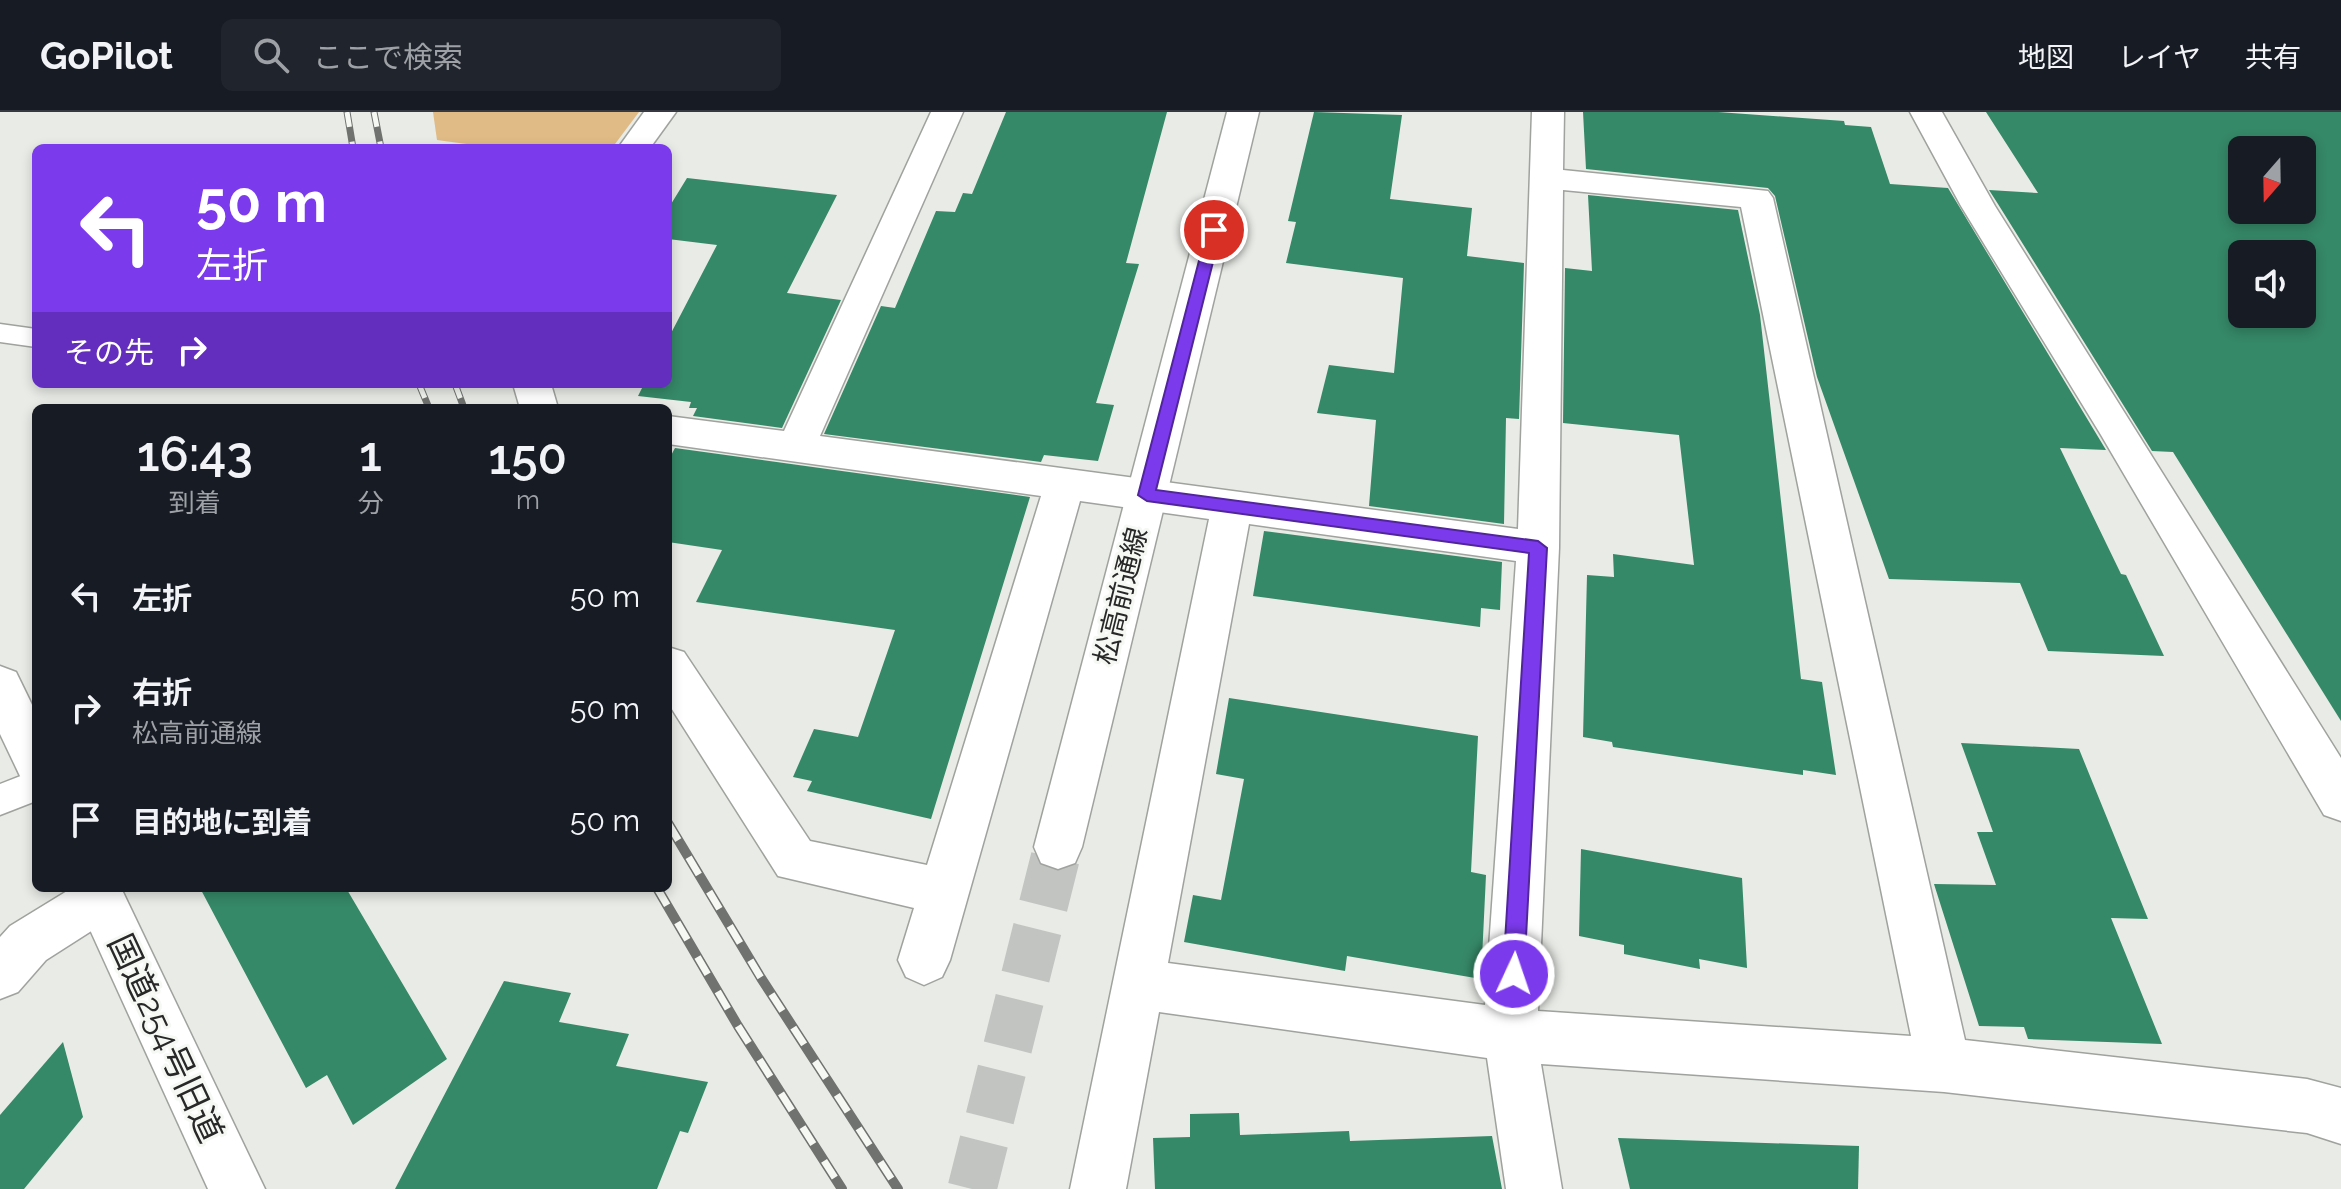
<!DOCTYPE html>
<html lang="ja">
<head>
<meta charset="utf-8">
<style>
	:root { --surface:#171b24; --page:#20242c; --text:#f1f3f6; --muted:#9ea1a6; --line:#363941 }
	body { margin:0; font-family:Raleway,"Noto Sans JP",sans-serif; background:var(--page); color:var(--text); height:100vh; display:flex; flex-direction:column; font-size:30px; white-space:nowrap }
	* { box-sizing:border-box; margin:0 }
	p { font-size:26px; color:var(--muted) }
	.icon { flex:none; width:44px; height:44px; fill:none; stroke:currentColor; stroke-width:2; stroke-linecap:round; stroke-linejoin:round }
	.map { position:relative; flex:1; overflow:hidden }
	.details { position:absolute; left:32px; top:292px; width:640px; height:488px; display:flex; flex-direction:column; background:var(--surface); border-radius:12px; box-shadow:0 4px 12px #0003 }
	.details>* { flex:none }
	.banner { position:absolute; left:32px; top:32px; width:640px; height:244px; border-radius:12px; box-shadow:0 4px 12px #0003; background:#7c3aed; color:#fff; overflow:hidden }
	.needle { width:52px; rotate:200deg }
	.controls { position:absolute; left:2228px; top:24px; display:grid; gap:16px }
	.controls a { display:grid; place-items:center; width:88px; height:88px; border-radius:12px; background:var(--surface); box-shadow:0 4px 12px #0003; font-size:40px }
	.pin { position:absolute; display:grid; place-items:center; width:68px; height:68px; color:#fff; margin:-34px; border:4px solid #fff; border-radius:50%; box-shadow:0 2px 8px #0007 }
	.me { position:absolute; width:88px; margin:-44px; rotate:3deg; stroke-linejoin:round; filter:drop-shadow(0 0 6px #0008) }
	.turn { display:flex; align-items:center; gap:28px; height:168px; padding:0 32px; font-size:36px }
	.turn .icon { width:104px; height:104px; stroke-width:2.5 }
	.turn b { display:block; font-size:56px; line-height:68px }
	.then { display:flex; align-items:center; height:76px; padding:0 32px; background:#0003; gap:16px; font-size:30px }
	.eta { display:flex; justify-content:space-evenly; align-items:center; height:136px; text-align:center }
	.eta b { font-size:48px; font-weight:600; line-height:56px }
	ul { padding:0; list-style:none }
	li { display:flex; align-items:center; gap:24px; height:112px; padding:0 32px }
	li div { flex:1 }
	li b { display:block; font-size:30px }
	li em { font-style:normal }
	header { display:flex; align-items:center; gap:48px; box-sizing:border-box; height:112px; padding:0 40px; background:var(--surface); border-bottom:2px solid var(--line) }
	header strong { font-size:38px }
	nav { display:flex; gap:44px; margin-inline-start:auto; font-size:28px }
	.search { width:560px; height:72px; background:var(--page); display:flex; align-items:center; gap:20px; box-sizing:border-box; padding:0 28px; border-radius:12px; color:var(--muted); font-size:30px }
	.map>svg:first-child { display:block }
	.green { fill:#e0bb85 }
	.building { fill:#358868; fill-rule:evenodd }
	.lines { fill:none; stroke-linecap:round; stroke-linejoin:round }
	.tertiary-tunnel { stroke:#c1c4c0; stroke-width:49; stroke-dasharray:49 24; stroke-linecap:butt }
	.service-casing { stroke:#9fa29d; stroke-width:3 }
	.minor-casing { stroke:#9fa29d; stroke-width:3 }
	.tertiary-casing { stroke:#9fa29d; stroke-width:3 }
	.service { fill:#fff; fill-rule:evenodd }
	.minor { fill:#fff; fill-rule:evenodd }
	.tertiary { fill:#fff; fill-rule:evenodd }
	.rail-far1-casing { stroke:#70726f; stroke-width:7 }
	.rail-casing { stroke:#70726f; stroke-width:10 }
	.rail-far1 { stroke:#f5f8f3; stroke-width:5; stroke-dasharray:15; stroke-linecap:butt }
	.rail { stroke:#f5f8f3; stroke-width:7; stroke-dasharray:20; stroke-linecap:butt }
	.route { fill:#7c3aed; stroke:#51269a; stroke-width:2 }
	.labels { text-anchor:middle; dominant-baseline:central; stroke-width:6; stroke-linejoin:round; paint-order:stroke }
	.street-label { font-size:28px; fill:#272827; stroke:#f5f8f3 }
	.near-street-label { font-size:34px; fill:#272827; stroke:#f5f8f3 }
</style>
</head>
<body>
<header>
<strong>GoPilot</strong>
<div class="search"><svg class="icon" aria-label="search" viewBox="0 0 24 24"><circle cx="10" cy="10" r="6"/><path d="M15 15l6 6"/></svg>ここで検索</div>
<nav><a>地図</a><a>レイヤ</a><a>共有</a></nav>
</header>
<div class="map">
<svg width="2341" height="1077" viewBox="0 0 2341 1077">
	<rect width="100%" height="100%" fill="#e8ebe6"/>
	<polygon class="green" points="433,0 639,0 612,36 496,36 437,28"/>
	<g class="building">
		<polygon points="1006,0 1167,0 1126,151 1139,152 1096,291 1114,293 1098,349 1044,343 1041,350 824,322 881,194 895,196 936,99 955,100 963,81 972,82"/>
		<polygon points="1314,0 1402,3 1390,87 1472,96 1467,144 1524,151 1519,307 1506,306 1504,412 1369,394 1376,308 1317,301 1329,253 1394,261 1403,166 1286,151 1296,110 1288,109"/>
		<polygon points="1583,0 1718,0 1844,9 1845,13 1871,15 1890,72 1948,76 2106,338 2060,336 2121,462 2126,463 2164,544 2048,539 2020,471 1889,467 1817,265 1775,84 1768,76 1586,57"/>
		<path d="M1986 0H2341V609L2173 340 2152 339 1998 92 1989 78 2038 81ZM2242 38H2302V98H2242ZM2242 142H2302V202H2242Z"/>
		<polygon points="687,66 837,83 787,181 841,188 782,316 693,304 697,296 689,296 691,290 638,284 644,272 668,272 668,227 717,133 668,127 668,97"/>
		<polygon points="1588,83 1738,98 1760,203 1801,567 1822,570 1836,663 1803,658 1803,663 1733,653 1613,635 1612,630 1583,625 1587,463 1614,465 1613,442 1694,453 1679,323 1563,311 1565,156 1592,159"/>
		<polygon points="675,336 1030,385 931,707 807,679 812,669 793,665 814,617 858,625 895,518 696,490 722,438 668,430 668,349"/>
		<polygon points="1264,419 1502,450 1500,498 1481,496 1480,515 1253,484"/>
		<polygon points="1229,586 1478,624 1471,760 1486,763 1481,867 1347,844 1345,859 1184,830 1193,783 1221,788 1244,667 1216,662"/>
		<polygon points="1961,631 2079,637 2148,807 2111,806 2162,932 2028,927 2024,915 1979,914 1934,772 1996,773 1977,720 1993,720"/>
		<polygon points="1581,737 1742,766 1747,856 1699,847 1700,857 1624,842 1624,833 1579,824"/>
		<polygon points="200,776 346,776 447,947 353,1013 327,963 306,976"/>
		<polygon points="504,869 571,881 559,910 629,922 616,954 708,970 688,1021 680,1019 657,1077 395,1077"/>
		<polygon points="63,930 83,1005 24,1077 0,1077 0,1003"/>
		<polygon points="1239,1001 1240,1023 1349,1019 1350,1029 1492,1024 1502,1077 1155,1077 1153,1026 1190,1025 1190,1002"/>
		<polygon points="1618,1026 1859,1034 1858,1077 1630,1077"/>
	</g>
	<g class="lines">
		<polyline class="tertiary-tunnel" points="972,1077 1058,735"/>
		<defs>
			<g id="service">
				<polygon points="0,212 36,217 36,235 0,230"/>
				<polygon points="36,658 36,689 0,703 0,672"/>
			</g>
			<g id="minor">
				<polygon points="644,0 676,0 650,36 618,36"/>
				<path d="M931 0H963L820 324 1518 417 1532 0H1564L1563 58 1768 79 1773 86 1965 928 2307 967 2341 976V1032L2307 1021 1944 980 1541 952 1562 1077H1506L1487 946 1159 900 1126 1077H1070L1209 407 1080 389 950 848 942 865 924 873 906 865 898 848 914 796 778 764 668 591V535L684 540 810 729 927 753 1041 384 668 332V304L784 319ZM1563 78 1741 95 1911 924 1538 899 1559 436ZM1249 412 1516 449 1485 893 1168 851Z"/>
				<polygon points="1910,0 1942,0 1995,94 2341,646 2341,709 2324,703 2101,323 1961,94"/>
				<polygon points="513,272 551,272 558,296 520,296"/>
				<polygon points="72,776 121,776 125,786 118,802 46,848 18,880 0,887 0,825 10,814"/>
			</g>
			<g id="tertiary">
				<polygon points="1227,0 1259,0 1082,735 1075,751 1058,757 1041,751 1034,735"/>
				<polygon points="0,554 16,560 36,601 36,670 20,664 0,622"/>
				<polygon points="71,776 121,776 265,1077 208,1077"/>
			</g>
		</defs>
		<use href="#service" class="service-casing"/>
		<use href="#minor" class="minor-casing"/>
		<use href="#tertiary" class="tertiary-casing"/>
		<use href="#service" class="service"/>
		<use href="#minor" class="minor"/>
		<use href="#tertiary" class="tertiary"/>
		<defs>
			<g id="rail-far1">
				<polyline points="347,0 353,36"/>
				<polyline points="374,0 381,36"/>
				<polyline points="419,272 429,296"/>
				<polyline points="455,272 464,296"/>
			</g>
			<g id="rail">
				<polyline points="668,711 761,866 898,1077"/>
				<polyline points="657,776 738,914 842,1077"/>
			</g>
		</defs>
		<use href="#rail-far1" class="rail-far1-casing"/>
		<use href="#rail" class="rail-casing"/>
		<use href="#rail-far1" class="rail-far1"/>
		<use href="#rail" class="rail"/>
	</g>
	<polygon class="route" points="1214,113 1221,118 1156,378 1538,429 1547,436 1524,862 1521,869 1514,872 1506,869 1503,862 1529,441 1147,389 1138,383 1207,118"/>
	<g class="labels">
		<g class="street-label">
			<text transform="translate(1121 484) rotate(-76)">松高前通線</text>
		</g>
		<g class="near-street-label">
			<text transform="translate(166 926) rotate(65)">国道254号旧道</text>
		</g>
	</g>
</svg>
<div class="controls">
<a><svg class="needle" viewBox="-14 -14 28 28"><path d="M0-13l5 13h-10z" fill="#e53935"/><path d="M0 13l5-13h-10z" fill="#9ea1a6"/></svg></a>
<a><svg class="icon" aria-label="sound" viewBox="0 0 24 24"><path d="M4 9h4l5-4v14l-5-4H4zM17 9q2 3 0 6"/></svg></a>
</div>
<div class="pin" style="left:1214px;top:118px;background:#d93025"><svg class="icon" aria-label="arrive" viewBox="0 0 24 24"><path d="M6 21V4h12l-3 4 3 4H6"/></svg></div>
<svg class="me" style="left:1514px;top:862px" viewBox="-20 -20 40 40"><circle r="17" fill="#7c3aed" stroke="#fff" stroke-width="3"/><path d="M0-11L8 9 0 5-8 9z" fill="#fff"/></svg>
<div class="banner">
<div class="turn"><svg class="icon" aria-label="left" viewBox="0 0 24 24"><path d="M17 20v-9H6M10 6l-5 5 5 5"/></svg><div><b>50 m</b>左折</div></div>
<div class="then">その先<svg class="icon" aria-label="right" viewBox="0 0 24 24"><path d="M7 20v-9h11M14 6l5 5-5 5"/></svg></div>
</div>
<section class="details">
<div class="eta">
<div><b>16:43</b><p>到着</p></div>
<div><b>1</b><p>分</p></div>
<div><b>150</b><p>m</p></div>
</div>
<ul>
<li><svg class="icon" aria-label="left" viewBox="0 0 24 24"><path d="M17 20v-9H6M10 6l-5 5 5 5"/></svg><div><b>左折</b></div><em>50 m</em></li>
<li><svg class="icon" aria-label="right" viewBox="0 0 24 24"><path d="M7 20v-9h11M14 6l5 5-5 5"/></svg><div><b>右折</b><p>松高前通線</p></div><em>50 m</em></li>
<li><svg class="icon" aria-label="arrive" viewBox="0 0 24 24"><path d="M6 21V4h12l-3 4 3 4H6"/></svg><div><b>目的地に到着</b></div><em>50 m</em></li>
</ul>
</section>
</div>
</body>
</html>
